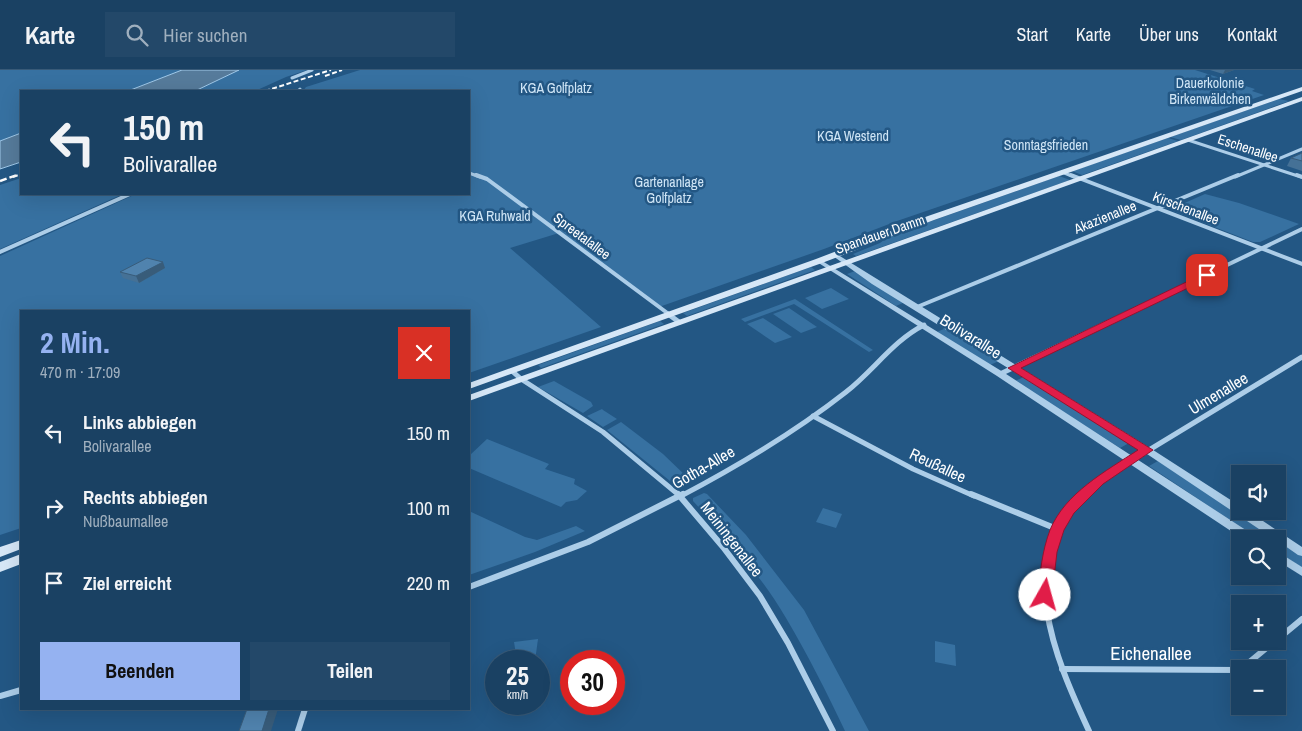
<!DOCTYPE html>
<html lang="de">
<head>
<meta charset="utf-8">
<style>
	:root { --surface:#1a4163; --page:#234869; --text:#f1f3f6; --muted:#9fafbe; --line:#385a78; --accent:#95b2f1 }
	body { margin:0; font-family:"Archivo Narrow",sans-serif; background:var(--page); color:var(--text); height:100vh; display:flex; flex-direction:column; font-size:19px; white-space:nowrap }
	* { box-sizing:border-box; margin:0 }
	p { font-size:16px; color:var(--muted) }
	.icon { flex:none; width:28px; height:28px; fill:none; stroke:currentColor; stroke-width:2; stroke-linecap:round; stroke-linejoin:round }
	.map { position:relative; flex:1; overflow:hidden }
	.side { position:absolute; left:20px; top:240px; width:450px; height:400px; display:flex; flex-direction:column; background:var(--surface); border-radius:0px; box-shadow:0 5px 20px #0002,0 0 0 1px var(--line) }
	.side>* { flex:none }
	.top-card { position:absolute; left:20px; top:20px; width:450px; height:105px; border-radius:0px; box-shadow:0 5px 20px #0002,0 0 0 1px var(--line); background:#1a4163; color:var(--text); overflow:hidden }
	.tools { position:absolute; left:1231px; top:395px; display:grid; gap:10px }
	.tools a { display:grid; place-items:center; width:55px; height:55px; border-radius:0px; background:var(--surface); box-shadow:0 5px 20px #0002,0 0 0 1px var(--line); font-size:25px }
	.speed { position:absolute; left:485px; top:580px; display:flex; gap:10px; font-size:25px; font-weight:700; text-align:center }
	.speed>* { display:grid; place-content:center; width:65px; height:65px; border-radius:50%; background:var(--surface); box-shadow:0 5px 20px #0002,0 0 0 1px var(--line); line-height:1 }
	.speed small { font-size:12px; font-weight:400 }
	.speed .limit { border:8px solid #d22; background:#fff; color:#111 }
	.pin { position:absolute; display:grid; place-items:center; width:42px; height:42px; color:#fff; margin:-21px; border-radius:10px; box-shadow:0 2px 8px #0006 }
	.me { position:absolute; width:55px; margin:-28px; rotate:7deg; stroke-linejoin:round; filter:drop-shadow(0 0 4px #0008) }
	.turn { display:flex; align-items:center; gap:18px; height:105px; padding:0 20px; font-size:22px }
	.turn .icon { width:65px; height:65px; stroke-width:2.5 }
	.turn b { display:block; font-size:35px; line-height:42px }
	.round { display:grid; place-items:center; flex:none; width:52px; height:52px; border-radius:0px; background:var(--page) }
	.summary { display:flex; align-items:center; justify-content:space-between; height:85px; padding:0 20px }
	h1 { font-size:30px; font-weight:700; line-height:38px; color:var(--accent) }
	.cta { display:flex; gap:10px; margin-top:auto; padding:10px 20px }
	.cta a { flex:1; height:58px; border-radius:0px; background:var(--accent); color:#111; font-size:20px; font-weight:700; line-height:58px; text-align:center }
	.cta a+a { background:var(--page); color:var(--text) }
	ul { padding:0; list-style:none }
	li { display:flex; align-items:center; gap:15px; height:75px; padding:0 20px }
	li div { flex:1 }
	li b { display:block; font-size:19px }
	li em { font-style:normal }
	header { display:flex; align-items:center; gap:30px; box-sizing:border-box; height:70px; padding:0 25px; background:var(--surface); border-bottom:1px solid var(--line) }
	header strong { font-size:24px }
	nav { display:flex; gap:28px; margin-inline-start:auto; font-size:18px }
	.search { width:350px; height:45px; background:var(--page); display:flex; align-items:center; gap:12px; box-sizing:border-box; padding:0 18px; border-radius:0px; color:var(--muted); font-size:19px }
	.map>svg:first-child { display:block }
	.green { fill:#3771a1 }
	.water { fill:#567b9b; stroke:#a0c9e9 }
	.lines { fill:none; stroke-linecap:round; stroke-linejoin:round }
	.minor-far3 { stroke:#accde8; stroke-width:3 }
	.minor-far2 { stroke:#accde8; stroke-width:4 }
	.minor-far1 { stroke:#accde8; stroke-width:5 }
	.minor { stroke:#accde8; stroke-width:6 }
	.tertiary { fill:#accde8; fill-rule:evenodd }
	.secondary { fill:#d6e7f7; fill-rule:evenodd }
	.rail-far1 { stroke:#fff; stroke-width:2; stroke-dasharray:5 2.5; stroke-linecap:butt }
	.rail { stroke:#fff; stroke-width:2.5; stroke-dasharray:7 3; stroke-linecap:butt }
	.wall { fill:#457196 }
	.shaded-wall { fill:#385c7a }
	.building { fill:#5083ae; stroke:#385c7a }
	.route { fill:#e11d48; stroke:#92132f }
	.labels { text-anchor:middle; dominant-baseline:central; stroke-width:5; stroke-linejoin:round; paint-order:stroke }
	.far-park-label { font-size:14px; fill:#cfe5f6; stroke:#235784 }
	.far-street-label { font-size:14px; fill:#fff; stroke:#235784 }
	.street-label { font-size:16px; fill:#fff; stroke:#235784 }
	.near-street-label { font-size:19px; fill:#fff; stroke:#235784 }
</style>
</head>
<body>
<header>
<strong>Karte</strong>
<div class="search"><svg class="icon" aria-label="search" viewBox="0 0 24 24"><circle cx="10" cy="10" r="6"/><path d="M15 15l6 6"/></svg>Hier suchen</div>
<nav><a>Start</a><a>Karte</a><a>Über uns</a><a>Kontakt</a></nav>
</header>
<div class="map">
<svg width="1302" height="661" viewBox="0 0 1302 661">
	<rect width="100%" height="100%" fill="#235784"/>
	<g class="green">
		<polygon points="0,0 182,0 128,21 21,21 21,63 0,71"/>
		<polygon points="239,0 307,0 286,7 255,21 195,21"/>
		<polygon points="360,0 1195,0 1255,19 1252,21 1264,25 897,151 824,179 659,237 559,163 510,178 601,257 469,303 469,241 21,241 21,458 0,465 0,186 136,124 469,124 469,21 303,21 306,17"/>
		<polygon points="1279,29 1289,31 1181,70 1170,67"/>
		<polygon points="1168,68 1178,71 1082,105 1072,101"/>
		<polygon points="1059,106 1070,110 856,186 853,184 880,173 889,166"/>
		<polygon points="21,108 21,124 123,124 0,179 0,115"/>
		<polygon points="1205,124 1239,133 1299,154 1260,172 1253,172 1173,141 1171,139"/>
		<polygon points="811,197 815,200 687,246 683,243"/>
		<polygon points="855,201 905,232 896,236 847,204"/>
		<polygon points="831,218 849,229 822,239 805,228"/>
		<polygon points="795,229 873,280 869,282 794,234 745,252 741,249"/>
		<polygon points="789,238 817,257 801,263 773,244"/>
		<polygon points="763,248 792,267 775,273 747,254"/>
		<polygon points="660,251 664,254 541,298 538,295"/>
		<polygon points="946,258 999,291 990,295 937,262"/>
		<polygon points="1024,307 1129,373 1120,378 1015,311"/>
		<polygon points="554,311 591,332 593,336 583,343 538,317"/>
		<polygon points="602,339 603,340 617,349 603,357 587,346"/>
		<polygon points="621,352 663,384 688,408 675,415 607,360"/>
		<polygon points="487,369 549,394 545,399 575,409 574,414 587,421 577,430 566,432 561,437 469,398 469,386"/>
		<polygon points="1158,391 1277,469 1258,469 1149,396"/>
		<path d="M704 423 707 424 746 465 804 540 869 661H845C827 623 808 585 786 548 761 505 727 468 693 431V428Z"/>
		<polygon points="823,438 842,444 836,458 816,452"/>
		<polygon points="469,441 525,467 537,470 576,456 585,461 535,482 469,505"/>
		<polygon points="1278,469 1302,485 1302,498 1278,482"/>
		<polygon points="538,569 535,591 517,591 514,572"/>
		<polygon points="935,571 955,575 956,596 935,592"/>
	</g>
	<g class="water">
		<polygon points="182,0 239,0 195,21 128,21"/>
		<polygon points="21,63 21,92 0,99 0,71"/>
	</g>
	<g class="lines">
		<g class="minor-far3">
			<polyline points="292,8 312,0"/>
			<polyline points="298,21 300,19"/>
			<polyline points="1188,70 1301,107"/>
			<polyline points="1062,102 1074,107"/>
			<polyline points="469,103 480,107"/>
			<polyline points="1235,107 1302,79"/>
		</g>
		<g class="minor-far2">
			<polyline points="476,105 487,109 670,245"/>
			<polyline points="1071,105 1302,194"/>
			<polyline points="1297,105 1302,107"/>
			<polyline points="0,182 130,124"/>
			<polyline points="917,237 1238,105"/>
			<polyline points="1123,245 1302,159"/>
		</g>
		<g class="minor-far1">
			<polyline points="668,244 679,252"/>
			<polyline points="512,301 521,309 603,362 680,426"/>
			<polyline points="1000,304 1126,244"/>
			<polyline points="813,346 913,399 974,426"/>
			<path d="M681 426C738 396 795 362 846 322 873 301 894 270 924 255"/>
			<polyline points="1082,426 1098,411 1302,287"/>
		</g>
		<g class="minor">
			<polyline points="678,424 723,477 760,526 788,573 833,661"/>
			<polyline points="971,424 1057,459"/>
			<path d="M1083 424C1013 493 1055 587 1089 661"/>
			<polyline points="469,517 588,472 683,424"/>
			<polyline points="1278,569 1302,549"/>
			<polyline points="1062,599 1240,600"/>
			<polyline points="1241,599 1275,571"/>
			<polyline points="0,626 21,620"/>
			<polyline points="298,661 305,639"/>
		</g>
		<g class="tertiary">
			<polygon points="835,183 1150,378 1240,436 1240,441 1248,441 1302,477 1302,486 1298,485 1278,471 1278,469 1274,469 1144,382 872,214 833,186 832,185"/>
			<polygon points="819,189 1003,302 1255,466 1256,469 1243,469 997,306 817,192 817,190"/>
			<polygon points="1278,482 1302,497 1302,506 1278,491"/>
		</g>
		<g class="secondary">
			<polygon points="1302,17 1302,21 934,150 822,193 469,319 469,313 816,189 928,146"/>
			<polygon points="1302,27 1302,31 469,331 469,325"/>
			<polygon points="21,470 21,479 0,487 0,477"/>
			<polygon points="21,484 21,494 0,502 0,492"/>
		</g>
		<g class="rail-far1">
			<polyline points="325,6 342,0"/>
			<polyline points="265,21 331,0"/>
			<polyline points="13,107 21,104"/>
		</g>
		<polyline class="rail" points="0,111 17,105"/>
	</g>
	<g class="wall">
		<polygon points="1210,0 1234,0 1223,4"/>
		<polygon points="1302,83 1302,101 1287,96 1291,88"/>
		<polygon points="165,198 139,213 123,208 120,202"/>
	</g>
	<g class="shaded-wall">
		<polygon points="1225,0 1234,0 1223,4"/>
		<polygon points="163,192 165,198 139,213 136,206"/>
		<polygon points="269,639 278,639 271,661 262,661"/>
	</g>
	<g class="building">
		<polygon points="1302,83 1302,91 1291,88"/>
		<polygon points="147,188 163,192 136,206 120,202"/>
		<polygon points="247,639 269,639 262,661 239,661"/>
	</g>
	<path class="route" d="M1207 202 1211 203V207L1021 298 1153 380 1103 414 1074 443 1064 460 1057 482 1052 525 1050 529 1045 531 1040 529 1038 525C1040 503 1042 481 1050 460 1065 423 1106 401 1138 380L1008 298Z"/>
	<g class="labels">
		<g class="far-park-label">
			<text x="1210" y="13">Dauerkolonie<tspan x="1210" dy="16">Birkenwäldchen</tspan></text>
			<text x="556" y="18">KGA Golfplatz</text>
			<text x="853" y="66">KGA Westend</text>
			<text x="1046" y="75">Sonntagsfrieden</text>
			<text x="669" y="112">Gartenanlage<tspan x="669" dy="16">Golfplatz</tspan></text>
			<text x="495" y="146">KGA Ruhwald</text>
		</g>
		<g class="far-street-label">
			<text transform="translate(1248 78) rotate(18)">Eschenallee</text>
			<text transform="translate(1186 138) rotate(21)">Kirschenallee</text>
			<text transform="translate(1105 147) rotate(-22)">Akazienallee</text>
			<text transform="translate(880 164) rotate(-19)">Spandauer Damm</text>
			<text transform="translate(582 166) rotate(37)">Spreetalallee</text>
		</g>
		<g class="street-label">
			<text transform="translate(971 266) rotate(32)">Bolivarallee</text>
			<text transform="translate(1218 323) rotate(-31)">Ulmenallee</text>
			<text transform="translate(938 395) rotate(25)">Reußallee</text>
			<text transform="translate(703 397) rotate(-30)">Gotha-Allee</text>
			<text transform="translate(732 469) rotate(52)">Meiningenallee</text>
		</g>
		<g class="near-street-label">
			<text x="1151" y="583">Eichenallee</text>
		</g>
	</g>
</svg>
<div class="tools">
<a><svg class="icon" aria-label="sound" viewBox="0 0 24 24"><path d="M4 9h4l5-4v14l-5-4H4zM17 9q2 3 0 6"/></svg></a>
<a><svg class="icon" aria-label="search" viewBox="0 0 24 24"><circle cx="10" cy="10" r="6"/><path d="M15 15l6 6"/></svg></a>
<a>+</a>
<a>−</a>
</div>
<div class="speed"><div>25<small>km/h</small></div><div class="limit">30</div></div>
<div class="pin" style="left:1207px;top:205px;background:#d93025"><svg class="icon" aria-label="arrive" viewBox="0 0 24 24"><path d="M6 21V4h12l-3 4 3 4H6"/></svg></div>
<svg class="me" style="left:1045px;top:525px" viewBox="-20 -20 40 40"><circle r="19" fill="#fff"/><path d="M0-13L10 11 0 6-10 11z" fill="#e11d48"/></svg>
<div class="top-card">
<div class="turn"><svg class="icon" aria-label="left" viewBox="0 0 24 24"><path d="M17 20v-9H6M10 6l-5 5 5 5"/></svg><div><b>150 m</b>Bolivarallee</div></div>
</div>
<section class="side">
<div class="summary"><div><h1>2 Min.</h1><p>470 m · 17:09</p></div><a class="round" style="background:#d93025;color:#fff"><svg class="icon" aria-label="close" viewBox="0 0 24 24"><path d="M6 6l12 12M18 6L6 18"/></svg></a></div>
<ul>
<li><svg class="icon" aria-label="left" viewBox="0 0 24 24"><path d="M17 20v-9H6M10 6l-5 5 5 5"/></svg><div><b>Links abbiegen</b><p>Bolivarallee</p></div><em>150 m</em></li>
<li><svg class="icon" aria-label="right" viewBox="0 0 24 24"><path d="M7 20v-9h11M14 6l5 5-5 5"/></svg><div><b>Rechts abbiegen</b><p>Nußbaumallee</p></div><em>100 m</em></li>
<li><svg class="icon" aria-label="arrive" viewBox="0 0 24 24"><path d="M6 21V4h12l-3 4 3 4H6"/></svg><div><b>Ziel erreicht</b></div><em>220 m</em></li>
</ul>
<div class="cta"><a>Beenden</a><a>Teilen</a></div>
</section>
</div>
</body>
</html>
